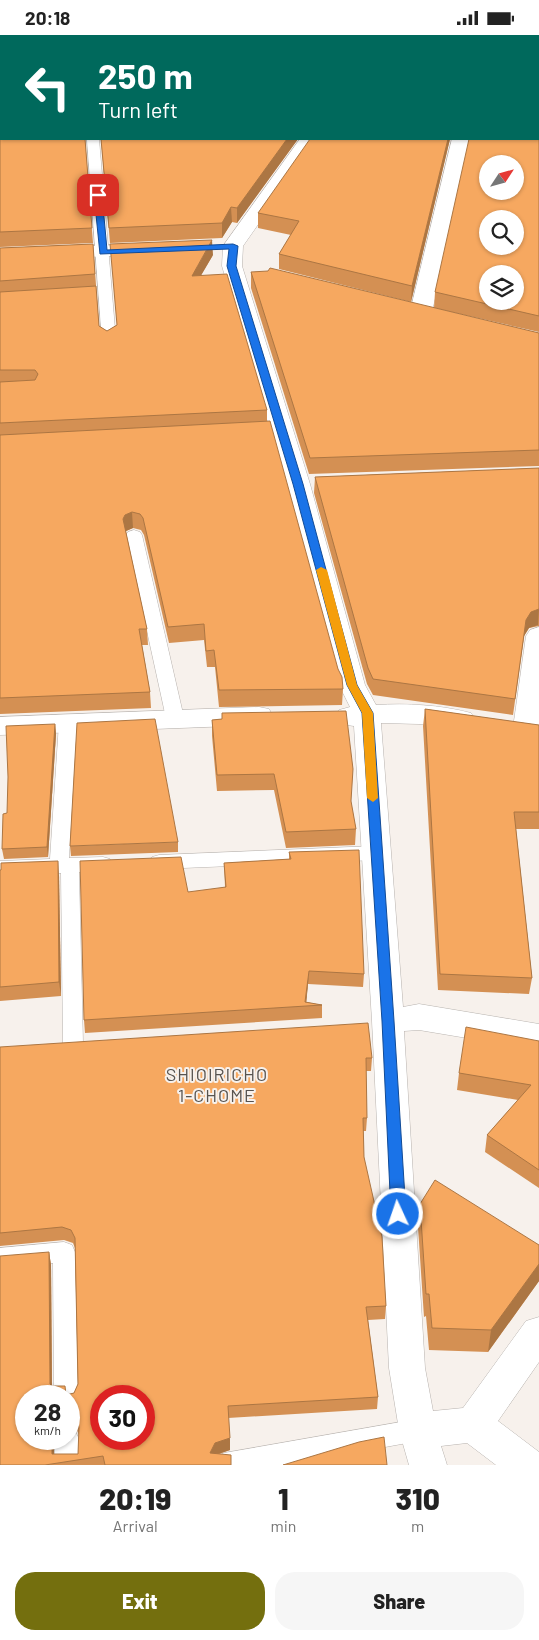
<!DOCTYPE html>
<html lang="en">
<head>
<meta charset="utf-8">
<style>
	:root { --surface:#fff; --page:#f6f6f6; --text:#222; --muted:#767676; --accent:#746f0e }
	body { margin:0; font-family:Barlow,sans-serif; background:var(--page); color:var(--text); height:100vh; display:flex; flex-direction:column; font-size:19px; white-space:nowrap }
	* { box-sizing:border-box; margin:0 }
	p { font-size:16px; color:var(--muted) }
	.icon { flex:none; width:28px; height:28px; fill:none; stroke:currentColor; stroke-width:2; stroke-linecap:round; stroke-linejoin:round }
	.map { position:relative; height:1430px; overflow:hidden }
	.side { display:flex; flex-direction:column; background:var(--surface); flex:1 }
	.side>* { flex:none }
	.banner { position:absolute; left:0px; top:0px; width:540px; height:105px; box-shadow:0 1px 4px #0004; background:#00695c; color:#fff; overflow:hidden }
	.needle { width:32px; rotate:54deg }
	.tools { position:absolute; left:479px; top:120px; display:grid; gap:10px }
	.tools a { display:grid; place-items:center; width:45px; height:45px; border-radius:50%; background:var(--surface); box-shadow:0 1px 4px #0004; font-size:25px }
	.speed { position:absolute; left:15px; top:1350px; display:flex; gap:10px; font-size:25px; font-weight:700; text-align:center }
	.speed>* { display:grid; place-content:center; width:65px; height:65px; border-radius:50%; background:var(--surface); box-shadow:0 1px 4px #0004; line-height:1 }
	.speed small { font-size:12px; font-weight:400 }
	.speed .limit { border:8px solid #d22; background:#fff; color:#111 }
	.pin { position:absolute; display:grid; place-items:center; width:42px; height:42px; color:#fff; margin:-21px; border-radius:10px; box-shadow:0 2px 8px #0006 }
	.me { position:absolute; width:55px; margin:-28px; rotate:357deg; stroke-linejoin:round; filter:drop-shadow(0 0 4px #0008) }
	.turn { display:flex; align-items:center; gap:18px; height:105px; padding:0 15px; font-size:22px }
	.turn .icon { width:65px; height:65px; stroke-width:2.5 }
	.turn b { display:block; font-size:35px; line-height:42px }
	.eta { display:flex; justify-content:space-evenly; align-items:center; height:85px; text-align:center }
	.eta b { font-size:30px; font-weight:800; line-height:35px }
	.primary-button { display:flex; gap:10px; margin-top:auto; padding:10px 15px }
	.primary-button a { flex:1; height:58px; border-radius:20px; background:var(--accent); color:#fff; font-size:20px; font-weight:800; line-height:58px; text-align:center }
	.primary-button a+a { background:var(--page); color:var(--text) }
	.status { display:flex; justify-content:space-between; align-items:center; height:35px; padding:0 25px; background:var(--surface); direction:ltr }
	.status svg { height:14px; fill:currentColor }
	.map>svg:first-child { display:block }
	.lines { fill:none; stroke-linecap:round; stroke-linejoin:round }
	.service-casing { stroke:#b7b2ae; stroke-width:1 }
	.minor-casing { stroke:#b7b2ae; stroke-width:1 }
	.service { fill:#fff; fill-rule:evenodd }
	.minor { fill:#fff; fill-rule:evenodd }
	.wall { fill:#d49053; fill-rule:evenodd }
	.shaded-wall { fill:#ac7643 }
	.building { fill:#f6a860; stroke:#ac7643; fill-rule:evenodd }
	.route { fill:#1a73e8; stroke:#114b97 }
	.slow { fill:#f59e0b }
	.labels { text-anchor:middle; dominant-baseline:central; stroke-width:4; stroke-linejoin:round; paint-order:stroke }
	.neighbourhood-label { font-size:18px; letter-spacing:1px; fill:#57534f; stroke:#f7f1ec }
</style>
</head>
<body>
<div class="status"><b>20:18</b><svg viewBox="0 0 49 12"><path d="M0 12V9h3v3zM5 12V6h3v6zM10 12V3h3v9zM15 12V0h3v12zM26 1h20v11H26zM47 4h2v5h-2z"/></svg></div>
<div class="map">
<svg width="539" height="1430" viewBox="0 0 539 1430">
	<rect width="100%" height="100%" fill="#f7f1ec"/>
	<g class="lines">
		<defs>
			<g id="service">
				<polygon points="87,104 99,104 116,306 109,310 102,306"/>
				<polygon points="134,495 140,497 142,500 184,683 181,687 175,689 169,687 166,683 126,500 128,497"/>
				<polygon points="68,682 74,684 77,688 69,823 103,822 110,824 112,829 110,834 79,837 83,1009 80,1015 73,1017 66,1015 63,1009 61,838 0,840 0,826 50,824 59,688 62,684"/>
				<polygon points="376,811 383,813 385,818 383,823 376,825 159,834 152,832 150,827 152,822 159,820"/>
				<polygon points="64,1207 72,1210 75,1217 78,1361 74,1369 69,1371 69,1361 54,1361 53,1228 0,1233 0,1213"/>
				<polygon points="418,1384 426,1387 430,1395 426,1403 418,1406 287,1430 212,1430 216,1422 224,1418"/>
				<polygon points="69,1393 75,1396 79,1404 79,1430 55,1430 55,1404 69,1404"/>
			</g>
			<g id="minor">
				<path d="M300 104H318L243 211 242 231 310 449 365 650 376 670C406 668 441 670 471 678L475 685 471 692 461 694 419 689 381 688 403 972 419 969 539 989V1015L419 995 404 996 425 1333 433 1376 463 1373 526 1286 539 1282V1327L498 1386 539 1417V1430H496L467 1408 441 1411 447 1430H409L399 1395 389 1333 372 986 354 691 339 689 335 682 339 675 350 672 339 650 286 449 222 231 223 211Z"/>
				<polygon points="452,104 470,104 432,277 429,282 421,283 413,282 410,277"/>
				<polygon points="148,209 155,211 158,215 155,219 0,226 0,214"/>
				<polygon points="539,592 539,696 537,700 527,703 517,700 513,693 526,601 530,595"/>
				<polygon points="259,672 269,674 273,681 269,688 259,690 0,700 0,682"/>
			</g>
		</defs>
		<use href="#service" class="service-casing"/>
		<use href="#minor" class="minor-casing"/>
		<use href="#service" class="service"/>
		<use href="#minor" class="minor"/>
	</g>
	<g class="wall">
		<polygon points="0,0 135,0 1,104 85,104 93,208 0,212"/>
		<polygon points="210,0 539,0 539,297 434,273 435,257 539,1 210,1"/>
		<polygon points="100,104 298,104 237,188 232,187 222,203 110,208 101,104"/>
		<polygon points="450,104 411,267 279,234 279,219 291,200 258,193 258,178"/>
		<polygon points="93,209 99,291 107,296 117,290 213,220 201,240 267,375 267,386 343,654 342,670 219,672 215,632 207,632 204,605 169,608 144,500 141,495 133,493 126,496 126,497 147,594 148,610 142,610 150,657 151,673 0,679 0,213"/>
		<polygon points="251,237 539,298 539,431 309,439 251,253"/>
		<polygon points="539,433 539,591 529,593 524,601 513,680 373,660 367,649 314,458 315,442"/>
		<polygon points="425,674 539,690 539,794 516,794 532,943 529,959 438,955 423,691"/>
		<polygon points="222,678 351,768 356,794 355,810 286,813 274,755 217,756 212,701 212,685 222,684"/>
		<polygon points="55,689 56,699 48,822 4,824 2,814"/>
		<polygon points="178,807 178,817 71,821 70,811"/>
		<polygon points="289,817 364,939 363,952 308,949 306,967 322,970 322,983 85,998 84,985 225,852 224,828 289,824"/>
		<polygon points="0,835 59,840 61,961 0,966"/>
		<polygon points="539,1006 539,1153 485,1117 487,1100 518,1065 457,1055 459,1038"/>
		<path d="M0 1012 372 1023 371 1036H366L367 1083 366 1096H363L364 1122 386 1271 385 1284 368 1285 378 1362 377 1374 228 1383 230 1415 219 1419 231 1430H0L49 1217 51 1230 52 1351 67 1360 74 1358 78 1349 75 1213 73 1208 64 1205 0 1211ZM26 1361H69V1391L77 1395 79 1400 78 1419H54V1404Z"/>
		<polygon points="420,1169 539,1210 539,1246 488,1317 429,1315 426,1281 424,1282 418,1192"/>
	</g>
	<g class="shaded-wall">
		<polygon points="287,104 298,104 237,188 237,173"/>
		<polygon points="448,104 450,104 411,267 412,251"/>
		<polygon points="231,172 232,187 222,203 222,188"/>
		<polygon points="212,205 213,220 192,256 192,241"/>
		<polygon points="132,477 133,493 126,496 124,500 123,484 125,480"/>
		<polygon points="539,574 538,590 529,593 524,601 513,680 526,585 531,577"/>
		<polygon points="55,689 56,699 48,822 47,812"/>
		<polygon points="58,826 59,840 61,961 59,947"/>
		<polygon points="309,936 308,949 306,971 305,971"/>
		<polygon points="49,1217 51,1230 52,1361 50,1349"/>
		<polygon points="539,1229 539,1246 488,1317 491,1295"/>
		<polygon points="230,1403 230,1415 215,1420 210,1418 215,1408"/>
		<polygon points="52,1404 54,1404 54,1429 52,1419"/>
	</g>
	<g class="building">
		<polygon points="0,0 135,0 135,1 1,1 1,48 0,47"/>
		<path d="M211 0H539V281L435 257 469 104H539V1H211ZM488 129H515V156H488ZM488 184H515V211H488ZM488 239H515V266H488Z"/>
		<polygon points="0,60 1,60 1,104 85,104 92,193 0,197"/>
		<polygon points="101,104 287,104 237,173 231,172 222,188 109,193"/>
		<polygon points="310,104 448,104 412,251 279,219 299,186 258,178"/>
		<polygon points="212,205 192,241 227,239 267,375 0,388 0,347 35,345 38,339 35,335 0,335 0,257 96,251 99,291 107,296 117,290 110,209"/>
		<polygon points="93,209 95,239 0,246 0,213"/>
		<polygon points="270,233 539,298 539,415 310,423 251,237 268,236"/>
		<polygon points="270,386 338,634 342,642 343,654 219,655 214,615 206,616 204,589 168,592 143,483 140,479 132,477 125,480 123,484 147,594 139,594 150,657 0,663 0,400"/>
		<polygon points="539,433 539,574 531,577 526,585 515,664 373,644 368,633 315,442"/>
		<polygon points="425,674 539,690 539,777 514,777 532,943 440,939"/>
		<polygon points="346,676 353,734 351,766 356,794 286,797 274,739 217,740 212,685 222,684 222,678"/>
		<polygon points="155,684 178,807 70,811 77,688"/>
		<polygon points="55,689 47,812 2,814 3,779 7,778 8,742 6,691"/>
		<polygon points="359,815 364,939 309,936 305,967 322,970 84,985 80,826 181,822 188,857 226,852 224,828 291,824 289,817"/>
		<polygon points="58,826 59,947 0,952 0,835 1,835 1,828"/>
		<path d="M368 988 372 1023H366L367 1083H363L364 1122 382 1202 386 1271 366 1272 378 1362 228 1371 230 1403 215 1408 210 1418 231 1420V1430H105L103 1421 45 1430H0V1221L49 1217 50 1349 52 1351H65L66 1360 74 1358 78 1349 75 1203 71 1195 62 1192 0 1198V1012ZM26 1361H69V1380L75 1383 79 1392 78 1419H52V1404H26ZM101 1361H144V1404H101Z"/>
		<polygon points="466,992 539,1006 539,1135 487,1100 531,1050 459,1038"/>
		<polygon points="435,1145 539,1210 539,1229 491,1295 432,1293 429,1259 426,1259 420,1169"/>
		<polygon points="384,1402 387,1430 283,1430 359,1407"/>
	</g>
	<polygon class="route" points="98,158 102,160 107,215 233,209 238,211 236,231 303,449 357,650 373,678 394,986 406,1179 403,1183 398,1185 394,1183 391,1179 382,986 362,678 347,650 293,449 227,231 229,214 100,219 94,160"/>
	<polygon class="slow" points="321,532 327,535 357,650 373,678 378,763 373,767 367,763 362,678 347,650 316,535"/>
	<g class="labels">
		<g class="neighbourhood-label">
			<text x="217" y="1039">SHIOIRICHO<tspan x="217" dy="21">1-CHOME</tspan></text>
		</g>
	</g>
</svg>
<div class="tools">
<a><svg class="needle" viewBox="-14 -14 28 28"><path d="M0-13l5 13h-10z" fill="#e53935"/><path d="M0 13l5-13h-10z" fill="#767676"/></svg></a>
<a><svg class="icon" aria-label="search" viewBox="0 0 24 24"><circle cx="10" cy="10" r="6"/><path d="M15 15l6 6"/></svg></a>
<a><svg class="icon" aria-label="layers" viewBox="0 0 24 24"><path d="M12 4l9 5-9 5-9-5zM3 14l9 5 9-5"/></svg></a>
</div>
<div class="speed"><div>28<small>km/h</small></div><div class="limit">30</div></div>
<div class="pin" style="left:98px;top:160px;background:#d93025"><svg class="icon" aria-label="arrive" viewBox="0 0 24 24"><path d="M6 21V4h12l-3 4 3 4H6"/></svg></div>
<svg class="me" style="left:398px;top:1179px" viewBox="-20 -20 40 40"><circle r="17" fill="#1a73e8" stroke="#fff" stroke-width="3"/><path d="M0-11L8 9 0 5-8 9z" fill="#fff"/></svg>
<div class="banner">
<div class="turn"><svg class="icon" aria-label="left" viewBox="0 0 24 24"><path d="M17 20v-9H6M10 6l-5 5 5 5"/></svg><div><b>250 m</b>Turn left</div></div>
</div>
</div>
<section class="side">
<div class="eta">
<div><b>20:19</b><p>Arrival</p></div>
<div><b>1</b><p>min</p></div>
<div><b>310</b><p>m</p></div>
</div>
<div class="primary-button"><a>Exit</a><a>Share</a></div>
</section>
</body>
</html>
